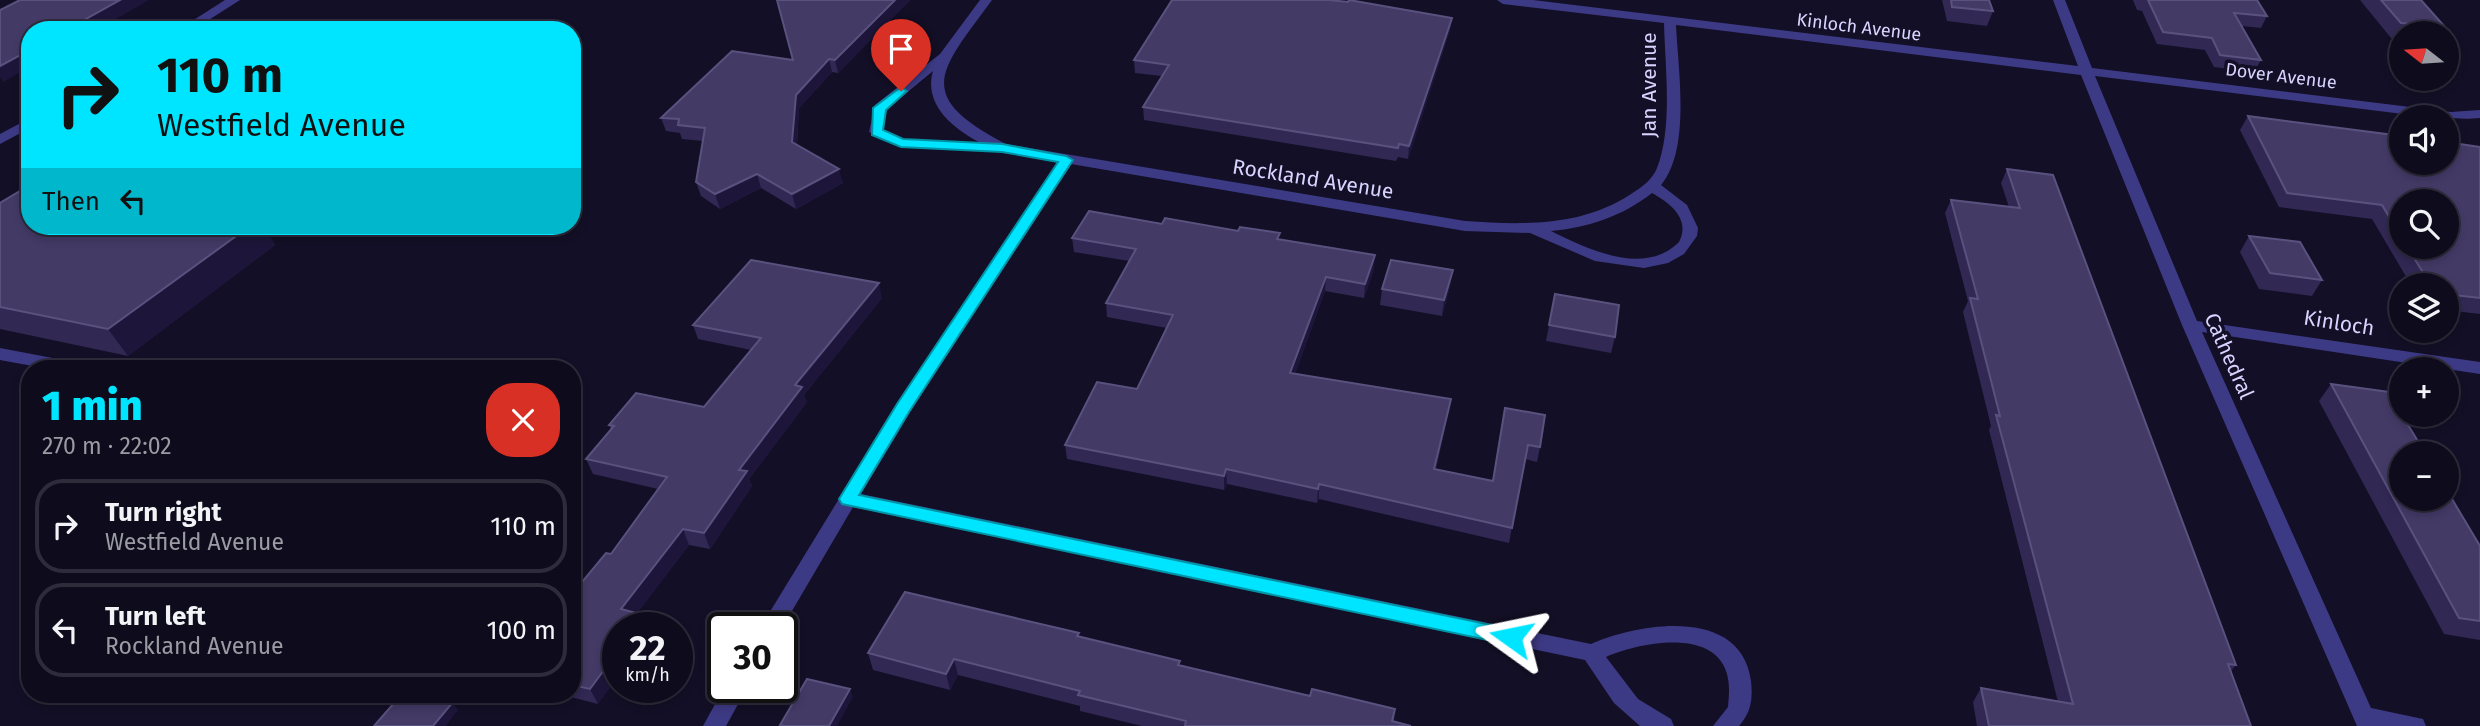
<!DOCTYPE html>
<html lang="en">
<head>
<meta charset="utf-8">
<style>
	:root { --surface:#0e0b1c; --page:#1c1929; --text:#f1f3f6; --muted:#9b9ba3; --line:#2e2b3b; --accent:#00e5ff }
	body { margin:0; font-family:"Fira Sans",sans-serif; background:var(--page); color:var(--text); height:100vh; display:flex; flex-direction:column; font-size:26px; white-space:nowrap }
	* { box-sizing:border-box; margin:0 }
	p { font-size:23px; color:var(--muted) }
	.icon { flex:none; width:38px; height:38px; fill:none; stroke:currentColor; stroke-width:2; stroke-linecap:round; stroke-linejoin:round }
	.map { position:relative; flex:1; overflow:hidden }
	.panel { position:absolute; left:21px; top:360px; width:560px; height:343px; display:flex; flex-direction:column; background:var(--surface); border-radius:28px; box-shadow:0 4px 10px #0003,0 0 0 2px var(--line) }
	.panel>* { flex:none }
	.banner { position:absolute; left:21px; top:21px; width:560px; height:214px; border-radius:28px; box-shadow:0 4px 10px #0003,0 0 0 2px var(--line); background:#00e5ff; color:#111; overflow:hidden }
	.needle { width:46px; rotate:287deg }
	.tools { position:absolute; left:2389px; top:21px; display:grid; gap:14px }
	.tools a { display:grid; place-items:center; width:70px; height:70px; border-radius:50%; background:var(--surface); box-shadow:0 4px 10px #0003,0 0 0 2px var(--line); font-size:35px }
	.speed { position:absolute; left:602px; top:612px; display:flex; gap:14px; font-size:35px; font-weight:700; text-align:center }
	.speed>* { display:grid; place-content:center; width:91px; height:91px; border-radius:50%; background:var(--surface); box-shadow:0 4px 10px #0003,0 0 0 2px var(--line); line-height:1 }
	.speed small { font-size:18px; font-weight:400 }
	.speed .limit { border:4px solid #111; border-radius:10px; background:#fff; color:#111 }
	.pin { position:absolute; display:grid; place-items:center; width:60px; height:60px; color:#fff; margin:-72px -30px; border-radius:50% 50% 50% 0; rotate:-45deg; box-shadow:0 0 7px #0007 }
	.pin .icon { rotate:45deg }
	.me { position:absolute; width:77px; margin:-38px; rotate:282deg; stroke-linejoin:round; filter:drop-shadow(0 0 5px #0008) }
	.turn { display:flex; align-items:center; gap:24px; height:147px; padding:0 21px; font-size:32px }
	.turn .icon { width:91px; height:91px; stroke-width:2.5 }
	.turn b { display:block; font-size:49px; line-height:60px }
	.then { display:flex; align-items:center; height:66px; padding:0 21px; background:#0003; gap:14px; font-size:26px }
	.round { display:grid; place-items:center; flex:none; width:74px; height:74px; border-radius:28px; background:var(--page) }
	.headline { display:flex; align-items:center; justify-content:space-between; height:119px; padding:0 21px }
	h1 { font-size:42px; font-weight:800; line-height:52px; color:var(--accent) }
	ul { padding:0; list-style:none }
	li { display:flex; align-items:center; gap:21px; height:94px; margin:0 14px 10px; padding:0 7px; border:4px solid var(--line); border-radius:28px }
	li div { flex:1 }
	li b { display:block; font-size:26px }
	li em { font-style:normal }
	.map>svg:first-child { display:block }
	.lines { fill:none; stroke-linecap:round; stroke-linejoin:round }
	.minor { fill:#3d3a85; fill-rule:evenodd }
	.wall { fill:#312854; fill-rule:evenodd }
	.shaded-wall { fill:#1d163a }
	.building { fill:#433a66; stroke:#5a527e; stroke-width:2 }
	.route { fill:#00e5ff; stroke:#0095a6; stroke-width:2 }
	.labels { text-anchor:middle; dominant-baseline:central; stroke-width:7; stroke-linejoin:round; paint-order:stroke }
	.far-street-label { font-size:18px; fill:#d9d4ff; stroke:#130f26 }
	.street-label { font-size:21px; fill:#d9d4ff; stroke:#130f26 }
</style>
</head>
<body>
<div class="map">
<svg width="2480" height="726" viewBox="0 0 2480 726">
	<rect width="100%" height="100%" fill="#130f26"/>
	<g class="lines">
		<g class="minor">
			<polygon points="225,0 240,0 193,30 178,30"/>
			<path d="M980 0H992C941 70 911 95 1006 144L1465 221C1523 225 1581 227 1631 194 1641 188 1653 179 1657 168 1673 128 1665 66 1664 23L1503 4 1497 0H1533L2078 66 2053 0H2065L2092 68 2451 112 2480 110V118C2459 120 2447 117 2427 117L2095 76 2197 321 2480 362V374L2202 332 2371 708 2423 719 2426 726H2357L2182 325 2081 75 1676 25C1678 70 1691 149 1661 185L1687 205 1698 228 1697 236 1684 254 1668 263 1644 268 1595 261 1530 233 1465 231 1071 164 910 412 861 494 1591 644C1639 623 1741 606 1751 681 1753 699 1751 713 1739 726H1713L1728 707C1729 696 1730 685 1727 674 1714 627 1638 643 1606 657L1638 699 1671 719 1674 726H1640L1614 703 1585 660 853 507 782 628H760L897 404 1058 162 1000 152 901 147 869 132 875 105 940 54ZM933 71C923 105 954 129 981 143L903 139 883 130 887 109ZM1652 193C1670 203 1691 219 1679 242 1644 277 1588 249 1551 231 1587 228 1623 216 1652 193Z"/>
			<polygon points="30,118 30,128 0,144 0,134"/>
			<polygon points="0,348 79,363 88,369 49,369 0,360"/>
			<polygon points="724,688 747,688 726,726 703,726"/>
		</g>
	</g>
	<g class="wall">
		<polygon points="777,0 910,0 838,73 832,72 799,108 797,145 843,183 796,209 761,188 720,209 701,196 696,182 703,141 682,139 680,133 666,131 661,118 793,60"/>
		<polygon points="1942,0 1989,0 1993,11 1987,26 1947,21"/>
		<polygon points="2133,0 2257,0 2267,16 2261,28 2242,26 2261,60 2254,72 2214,67 2205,50 2157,44 2142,11 2137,10"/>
		<polygon points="2360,0 2421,0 2445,27 2442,33 2401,33 2401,39 2391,38"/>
		<polygon points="1452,18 1450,30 1408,159 1398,157 1396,161 1144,120 1143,107 1162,76 1135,73 1134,60"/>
		<path d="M2248 116 2480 147V314L2446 310V285H2411L2372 219 2279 207 2240 130ZM2401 201 2446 247H2401Z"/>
		<polygon points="2007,169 2236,665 2231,671 2251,726 1977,726 1973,702 1981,688 2058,702 1989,430 1991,426 1963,312 1968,301 1945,213 1951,200 2009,207 2001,183"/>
		<polygon points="0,203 30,226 263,226 275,245 128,356 0,329"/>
		<polygon points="1162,224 1279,239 1374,269 1364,298 1325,291 1295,374 1451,399 1448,414 1436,469 1493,481 1505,408 1540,447 1537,462 1525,459 1509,543 1319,499 1317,503 1227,484 1224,490 1067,459 1065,445 1137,389 1167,328 1107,317 1106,303 1129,261 1074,252 1072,238"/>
		<polygon points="2249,236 2322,280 2312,296 2259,289 2240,252"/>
		<polygon points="1450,286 1442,316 1380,305 1382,289"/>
		<polygon points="1555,294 1615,337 1611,353 1546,341"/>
		<polygon points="882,298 804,395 807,402 749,479 752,486 710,549 689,545 637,613 644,615 651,628 618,628 598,704 563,695 572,695 572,594 611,554 658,489 593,474 586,459 611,430 609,425 704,407 751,350 698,339 693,325"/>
		<polygon points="2331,384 2480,546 2480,640 2444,634 2319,401"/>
		<polygon points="1079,633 1079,637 1180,665 1310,696 1395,709 1394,722 1411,726 1142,726 1080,711 1080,706 958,675 950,690 873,670 868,653"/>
	</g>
	<g class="shaded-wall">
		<polygon points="120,0 149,0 97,30 66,30"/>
		<polygon points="895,0 910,0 838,73 835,60"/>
		<polygon points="1452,18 1450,30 1408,159 1409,146"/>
		<polygon points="30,50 30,67 3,82 0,77 0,66"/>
		<polygon points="829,59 832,72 799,108 796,156 792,142 796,95"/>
		<polygon points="839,169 843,183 796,209 792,194"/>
		<polygon points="757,174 761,188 720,209 715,194"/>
		<polygon points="250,226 263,226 275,245 128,356 108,329"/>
		<polygon points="1375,255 1374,269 1364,298 1365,284"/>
		<polygon points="1453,270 1450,286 1442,316 1444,300"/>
		<polygon points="1326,277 1325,291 1290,388 1290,373"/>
		<polygon points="879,283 882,298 804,395 807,402 749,479 752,486 710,549 704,533 739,470 795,385"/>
		<polygon points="1451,399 1448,414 1432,484 1434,469"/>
		<polygon points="1226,469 1227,484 1224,490 1224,476"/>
		<polygon points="1319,484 1319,499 1317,503 1318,489"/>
		<polygon points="683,529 689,545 629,624 621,609"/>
		<polygon points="644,615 651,628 635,628"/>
		<polygon points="618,651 618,677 598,704 590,689"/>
		<polygon points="954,659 958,675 950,690 946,674"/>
		<polygon points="850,689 853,697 837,726 829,726"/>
		<polygon points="453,702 458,710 446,726 433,726"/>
	</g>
	<g class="building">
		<polygon points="20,0 120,0 66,30 30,30 30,50 0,66 0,10"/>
		<polygon points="777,0 895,0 835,60 829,59 796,95 792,142 839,169 792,194 757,174 715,194 696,182 705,128 678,125 679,119 661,118 732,51 793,60"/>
		<polygon points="1172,0 1329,0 1348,2 1349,0 1452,18 1409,146 1399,144 1398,148 1143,107 1169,65 1134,60"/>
		<polygon points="1951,0 1989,0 1993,11 1952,7"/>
		<polygon points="2148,0 2257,0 2267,16 2234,13 2261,60 2220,55 2212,38 2163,32"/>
		<polygon points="2381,0 2421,0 2445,27 2401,23"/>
		<polygon points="2248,116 2401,136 2401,163 2446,163 2446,142 2480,147 2480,298 2446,294 2446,285 2431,285 2407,247 2446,247 2446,201 2401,201 2401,237 2382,205 2287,193"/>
		<polygon points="2007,169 2053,175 2236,665 2228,664 2251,726 1989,726 1981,688 2073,704 1996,415 2000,416 1970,298 1978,299 1951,200 2020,208"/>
		<polygon points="30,185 30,226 250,226 108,329 0,307 0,203"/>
		<polygon points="1089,211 1162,224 1165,218 1238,231 1240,227 1280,233 1277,239 1375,255 1365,284 1326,277 1290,373 1451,399 1434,469 1493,481 1505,408 1545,415 1540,447 1528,445 1512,528 1319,484 1318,489 1226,469 1224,476 1065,445 1097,382 1137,389 1173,315 1106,303 1136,249 1072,238"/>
		<polygon points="2249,236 2300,242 2322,280 2270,273"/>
		<polygon points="751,260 879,283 795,385 802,387 739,470 747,471 704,533 683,529 621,609 644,615 635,628 618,628 618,651 590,689 572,685 572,594 606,553 611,554 667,477 586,459 614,426 609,425 636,393 704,407 761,338 693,325"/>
		<polygon points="1391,260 1453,270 1444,300 1382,289"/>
		<polygon points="1555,294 1619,305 1615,337 1549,325"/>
		<polygon points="2331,384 2389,392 2401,413 2401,415 2402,415 2425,453 2401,453 2401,499 2446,499 2446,489 2480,546 2480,621 2459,618"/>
		<polygon points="905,592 1079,633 1077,636 1180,661 1178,665 1310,696 1312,689 1395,709 1392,721 1411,726 1185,726 1186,721 1078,695 1080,691 954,659 946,674 868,653"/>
		<polygon points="807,679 850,689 829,726 784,726 780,725"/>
		<polygon points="401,695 426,695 453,702 433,726 374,726"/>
	</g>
	<polygon class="route" points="901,87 907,91 886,110 883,130 903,139 1002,144 1066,156 1073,160 909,412 859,495 1511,629 1518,631 1521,637 1518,642 1511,645 842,504 839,499 897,404 1058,162 1002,152 901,147 872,135 873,108"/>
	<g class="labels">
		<g class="far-street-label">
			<text transform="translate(1859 27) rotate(7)">Kinloch Avenue</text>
			<text transform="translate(2281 76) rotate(7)">Dover Avenue</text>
		</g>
		<g class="street-label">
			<text transform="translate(1649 85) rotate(-90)">Jan Avenue</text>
			<text transform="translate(1313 179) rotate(9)">Rockland Avenue</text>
			<text transform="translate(2339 323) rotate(9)">Kinloch</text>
			<text transform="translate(2229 356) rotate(66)">Cathedral</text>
		</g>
	</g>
</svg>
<div class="tools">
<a><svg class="needle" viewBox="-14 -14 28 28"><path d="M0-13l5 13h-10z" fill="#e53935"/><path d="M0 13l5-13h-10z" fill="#9b9ba3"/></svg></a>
<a><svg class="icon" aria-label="sound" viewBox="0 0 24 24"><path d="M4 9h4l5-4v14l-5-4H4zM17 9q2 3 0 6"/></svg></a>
<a><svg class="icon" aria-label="search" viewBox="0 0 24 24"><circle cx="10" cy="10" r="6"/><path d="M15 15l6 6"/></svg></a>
<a><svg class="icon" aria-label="layers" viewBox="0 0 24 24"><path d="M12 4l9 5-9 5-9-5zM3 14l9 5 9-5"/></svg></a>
<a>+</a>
<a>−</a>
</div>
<div class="speed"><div>22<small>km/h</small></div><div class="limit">30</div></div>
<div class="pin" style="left:901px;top:91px;background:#d93025"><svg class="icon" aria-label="arrive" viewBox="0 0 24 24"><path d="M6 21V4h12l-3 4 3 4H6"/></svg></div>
<svg class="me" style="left:1511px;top:637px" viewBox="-20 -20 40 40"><path d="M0-17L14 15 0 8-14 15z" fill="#00e5ff" stroke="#fff" stroke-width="4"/></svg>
<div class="banner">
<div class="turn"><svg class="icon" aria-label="right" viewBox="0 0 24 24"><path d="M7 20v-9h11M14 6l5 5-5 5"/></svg><div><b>110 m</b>Westfield Avenue</div></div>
<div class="then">Then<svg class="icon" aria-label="left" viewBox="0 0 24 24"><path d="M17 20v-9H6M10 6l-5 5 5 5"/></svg></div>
</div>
<section class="panel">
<div class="headline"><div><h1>1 min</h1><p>270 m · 22:02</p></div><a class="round" style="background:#d93025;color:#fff"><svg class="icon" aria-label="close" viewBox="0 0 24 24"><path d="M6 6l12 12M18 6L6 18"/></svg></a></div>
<ul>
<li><svg class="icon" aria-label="right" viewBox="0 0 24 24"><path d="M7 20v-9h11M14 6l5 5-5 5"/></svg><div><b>Turn right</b><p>Westfield Avenue</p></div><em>110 m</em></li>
<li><svg class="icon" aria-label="left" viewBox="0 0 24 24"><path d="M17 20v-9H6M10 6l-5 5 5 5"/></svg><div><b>Turn left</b><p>Rockland Avenue</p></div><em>100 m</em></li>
</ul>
</section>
</div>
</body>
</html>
